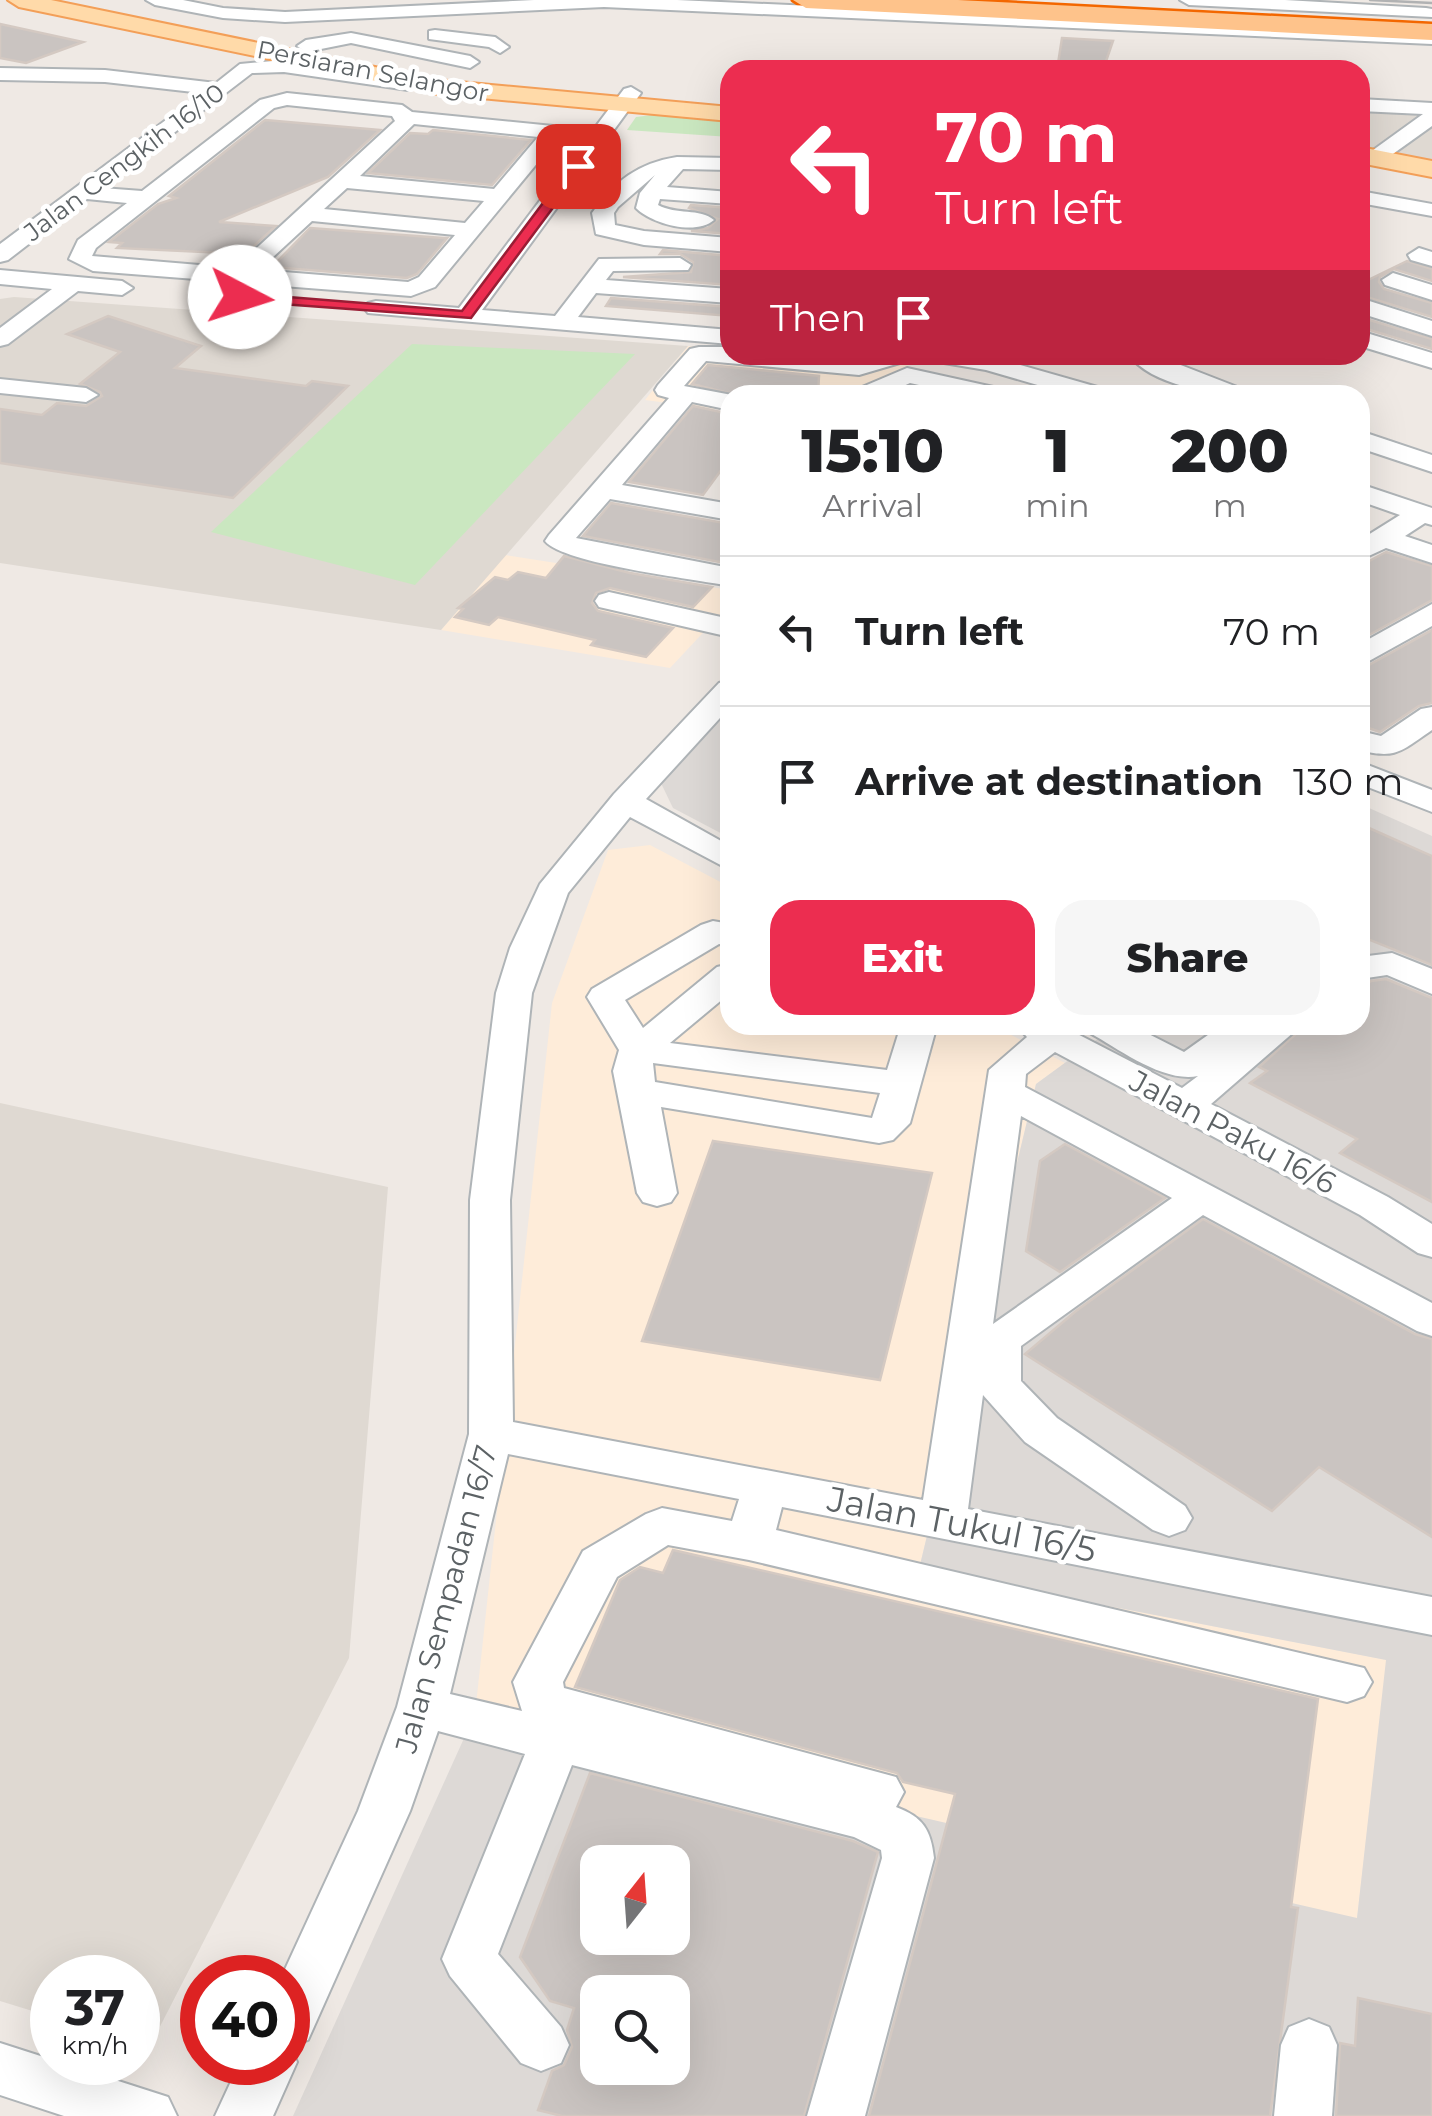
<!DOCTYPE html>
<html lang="en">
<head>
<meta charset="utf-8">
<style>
	:root { --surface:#fff; --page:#f6f6f6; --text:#202124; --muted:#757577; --line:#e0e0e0; --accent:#ec2d50 }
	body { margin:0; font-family:Montserrat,sans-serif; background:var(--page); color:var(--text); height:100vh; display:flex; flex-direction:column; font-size:38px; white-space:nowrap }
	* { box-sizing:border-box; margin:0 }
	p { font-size:32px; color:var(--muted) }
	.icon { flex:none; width:55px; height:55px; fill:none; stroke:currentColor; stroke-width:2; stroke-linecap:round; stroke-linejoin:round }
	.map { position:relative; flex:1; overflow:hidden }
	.sheet { position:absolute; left:720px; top:385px; width:650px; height:650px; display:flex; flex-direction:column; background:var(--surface); border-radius:30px; box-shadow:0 10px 40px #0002 }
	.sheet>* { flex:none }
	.banner { position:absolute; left:720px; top:60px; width:650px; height:305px; border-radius:30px; box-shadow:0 10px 40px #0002; background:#ec2d50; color:#fff; overflow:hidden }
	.needle { width:65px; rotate:17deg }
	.fabs { position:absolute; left:580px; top:1845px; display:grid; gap:20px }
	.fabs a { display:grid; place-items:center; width:110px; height:110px; border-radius:20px; background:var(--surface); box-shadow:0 10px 40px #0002; font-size:50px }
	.speed { position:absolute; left:30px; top:1955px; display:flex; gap:20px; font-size:50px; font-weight:700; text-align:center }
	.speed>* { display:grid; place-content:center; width:130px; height:130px; border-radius:50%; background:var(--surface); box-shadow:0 10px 40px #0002; line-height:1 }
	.speed small { font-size:25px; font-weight:400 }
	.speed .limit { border:15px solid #d22; background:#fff; color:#111 }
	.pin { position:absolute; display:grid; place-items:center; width:85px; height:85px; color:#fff; margin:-42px; border-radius:20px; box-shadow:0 5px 15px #0006 }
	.me { position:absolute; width:110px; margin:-55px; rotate:95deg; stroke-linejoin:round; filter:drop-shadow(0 0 8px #0008) }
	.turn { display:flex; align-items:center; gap:35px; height:210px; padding:0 50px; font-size:45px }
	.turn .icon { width:130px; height:130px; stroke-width:2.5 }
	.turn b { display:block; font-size:70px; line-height:85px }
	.then { display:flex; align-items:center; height:95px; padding:0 50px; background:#0003; gap:20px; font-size:38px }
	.eta { display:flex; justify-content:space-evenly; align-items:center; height:170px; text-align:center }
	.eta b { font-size:60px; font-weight:800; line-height:70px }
	.cta { display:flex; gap:20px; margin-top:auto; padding:20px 50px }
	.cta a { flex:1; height:115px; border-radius:30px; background:var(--accent); color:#fff; font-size:40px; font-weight:800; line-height:115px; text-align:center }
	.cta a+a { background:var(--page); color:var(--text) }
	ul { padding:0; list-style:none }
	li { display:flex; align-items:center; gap:30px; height:150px; padding:0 50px; border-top:2px solid var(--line) }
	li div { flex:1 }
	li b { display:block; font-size:38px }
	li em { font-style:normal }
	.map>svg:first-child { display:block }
	.commercial { fill:#feecd9 }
	.industrial { fill:#ddd9d6; fill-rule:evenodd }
	.education { fill:#dfd9d2 }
	.green { fill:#cae7c0 }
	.building { fill:#cac4c1; stroke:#d4c9c2; stroke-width:2.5; fill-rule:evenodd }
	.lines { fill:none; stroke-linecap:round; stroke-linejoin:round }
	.minor-casing { stroke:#afb4b7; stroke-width:4 }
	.major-casing { stroke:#f39f58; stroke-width:4 }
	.highway-casing { stroke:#f36700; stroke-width:5 }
	.minor { fill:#fff; fill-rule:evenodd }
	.major { fill:#ffdaa9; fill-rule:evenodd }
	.highway { fill:#fec38b; fill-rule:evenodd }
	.tram { stroke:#b1b2b3; stroke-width:2.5 }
	.route { fill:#ec2d50; stroke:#991d34; stroke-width:2.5 }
	.labels { text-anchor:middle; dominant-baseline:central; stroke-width:9; stroke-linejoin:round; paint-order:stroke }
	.far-street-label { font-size:25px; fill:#5c6265; stroke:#fff }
	.street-label { font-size:30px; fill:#5c6265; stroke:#fff }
	.near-street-label { font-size:35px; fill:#5c6265; stroke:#fff }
</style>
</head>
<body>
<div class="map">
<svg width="1432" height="2116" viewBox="0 0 1432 2116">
	<rect width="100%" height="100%" fill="#efe9e4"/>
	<g class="commercial">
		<polygon points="688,346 730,349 730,355 803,355 912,364 850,395 730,395 730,411 645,400"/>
		<polygon points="505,555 730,590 730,604 670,668 441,630"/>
		<polygon points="650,845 730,887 730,1025 992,1025 1065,1063 1036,1084 919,1569 1387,1660 1357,1919 475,1714 552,1003 608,850"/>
	</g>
	<g class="industrial">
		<polygon points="730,699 730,838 673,808 659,779"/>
		<path d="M1360 804 1432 836V2116H293L475 1714 1357 1918 1386 1660 919 1569 1036 1084 1103 1035 1085 1025H1360ZM598 1862H672V1938H598ZM598 1992H672V2068H598Z"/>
	</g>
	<g class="education">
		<polygon points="1360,100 1432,103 1432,160 1360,147"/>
		<polygon points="14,297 688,346 441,630 0,563 0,299"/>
		<polygon points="0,1103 388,1187 349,1658 149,2048 138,2044 138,1978 52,1978 52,2017 0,2001"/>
	</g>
	<g class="green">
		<polygon points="652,115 730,119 730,137 627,130 636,117"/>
		<polygon points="412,344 635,354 415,585 211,532"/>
	</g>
	<g class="building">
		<polygon points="0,24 83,42 26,63 0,58"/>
		<polygon points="1062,38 1113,41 1103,70 1057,70"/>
		<polygon points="265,120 380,130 328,177 219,222 276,226 245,254 117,248 122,243 109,242 158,204 176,198 169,196"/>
		<polygon points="433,130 531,140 492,185 368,173 410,133 428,134"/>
		<polygon points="691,205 730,208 730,234 691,231 708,228 718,219 689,208"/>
		<polygon points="310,228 443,238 447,238 417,274 407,278 272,267"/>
		<polygon points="663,250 730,256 730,285 623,277 691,272 693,262 680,254 660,254"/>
		<polygon points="1407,261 1432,269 1432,281 1394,269 1380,277 1379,282 1384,289 1432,303 1432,317 1360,295 1360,284"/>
		<polygon points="611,298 730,307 730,316 606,306"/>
		<polygon points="108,316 201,346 175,368 306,386 312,381 348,386 233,498 0,463 0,409 42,415 57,403 86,406 102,396 100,392 80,384 120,352 67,334"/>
		<polygon points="1360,317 1432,339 1432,349 1360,327"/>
		<polygon points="708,365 819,376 818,395 736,395 692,384"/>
		<polygon points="693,406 730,414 730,458 703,495 629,482"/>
		<polygon points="611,503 730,524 730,564 583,536"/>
		<polygon points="1386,552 1432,566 1432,600 1360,640 1360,566"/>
		<polygon points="564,556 630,573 712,587 693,607 610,588 596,593 592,603 598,611 673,628 646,657 591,645 595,640 498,617 489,625 455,617 463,609 458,608 495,577 508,580 518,572 546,578"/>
		<polygon points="1432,630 1432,703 1419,706 1380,732 1360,725 1360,670"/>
		<polygon points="1360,824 1432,856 1432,965 1360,936"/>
		<polygon points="1386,979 1432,998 1432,1202 1340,1153 1357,1139 1250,1083 1267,1071 1259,1067 1306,1025 1360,1025 1360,989 1371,981"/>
		<polygon points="713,1141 932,1173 880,1380 642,1341"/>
		<polygon points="1065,1144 1165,1198 1060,1272 1026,1251 1040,1161"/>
		<polygon points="1203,1219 1415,1334 1432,1339 1432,1537 1319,1467 1272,1511 1025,1354 1076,1311"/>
		<polygon points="673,1550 1318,1699 1291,1907 1298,1908 1270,2116 869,2116 955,1794 903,1782 897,1773 575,1687 620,1580 640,1567 663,1573"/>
		<path d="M590 1773 853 1841 878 1852 804 2116H562L538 2110 552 2071 564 2065 572 2047 567 2030 574 2008 550 2001 520 1957ZM598 1862H672V1938H598ZM598 1992H672V2068H598Z"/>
		<polygon points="1358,1998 1432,2014 1432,2116 1336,2116 1340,2043 1355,2046"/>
	</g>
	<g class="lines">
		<defs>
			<g id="minor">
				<polygon points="146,0 183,0 223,8 285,12 534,0 677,0 1432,34 1432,44 604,7 285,22 223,18 155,5"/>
				<polygon points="1180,0 1285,0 1426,8 1432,9 1432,17 1189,5"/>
				<polygon points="435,30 495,37 509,47 500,53 489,47 429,39 429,31"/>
				<polygon points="351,33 470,56 479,62 470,68 351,43 306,52 297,46 306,40"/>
				<path d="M284 60 408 78 418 84 408 90 284 72 252 73 102 188 142 191 260 100 287 93 402 105 412 112 553 126 563 132 435 287 411 296 93 271 69 259 78 240 127 203 87 199 8 260 0 262V244L202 93 105 82 0 80V68L105 70 216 83 240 64ZM287 105 392 116 395 121 235 268 92 256 96 248 274 108ZM414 124 538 137 494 189 360 176ZM347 188 484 201 465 223 324 209ZM312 221 455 235 419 277 408 282 259 270Z"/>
				<polygon points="631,87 641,93 482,310 555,316 599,259 680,258 691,265 688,270 613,271 606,280 730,289 730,303 596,293 578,317 730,330 730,344 368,313 364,308 368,303 376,301 459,308 624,89"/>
				<polygon points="1360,99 1432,103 1432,126 1383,161 1369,161 1369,153 1423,114 1360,111"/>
				<path d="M677 157 730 158V170L683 169 667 187 730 192V204L660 199 658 205C676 215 700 208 714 220 696 236 652 224 636 208L640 193 655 175 618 207 614 213 615 225 644 231 730 238V252L644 245 596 234 592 213C615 181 638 163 677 157Z"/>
				<polygon points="1360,191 1432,204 1432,216 1360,203"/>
				<polygon points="1419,248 1432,252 1432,266 1411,260 1408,255"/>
				<polygon points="0,270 122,281 133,288 122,295 78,291 8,344 0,346 0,328 52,289 0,284"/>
				<polygon points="1393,273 1432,285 1432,300 1385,285 1382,280"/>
				<polygon points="1360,298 1432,321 1432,336 1360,313"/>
				<polygon points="1360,331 1432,353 1432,368 1360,346"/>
				<path d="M699 347H730V355H805L858 361 876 355H913L910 360 859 375 706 361 684 386 732 395 730 410 692 402 622 485 730 504V520L610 499 576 538 730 568V586C695 579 563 564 545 541L549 535 669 398 658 395 655 390 658 385 690 349Z"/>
				<polygon points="923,355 989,356 1108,390 1111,395 1072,395 986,370 926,360"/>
				<path d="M1129 355H1155L1245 390 1248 395C1213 395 1151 385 1129 355Z"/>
				<polygon points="907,368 1007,390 1010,395 964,395 910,383 884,395 852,395 855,390"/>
				<polygon points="0,379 86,388 98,395 86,402 0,393"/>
				<polygon points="1360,431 1432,455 1432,472 1360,448"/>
				<polygon points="1360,484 1432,508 1432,525 1425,523 1405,536 1432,545 1432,563 1386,548 1360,560 1360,540 1400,515 1360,501"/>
				<polygon points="609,592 730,619 730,637 599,607 595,601 599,595"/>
				<polygon points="1432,604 1432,626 1360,666 1360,644"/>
				<path d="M730 680V707L646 799 730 846V870L630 817 568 893 532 993 510 1200 513 1422 923 1500 989 1070 1027 1037 1016 1025H1060L1182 1088 1198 1076C1163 1083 1119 1049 1090 1033L1085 1025H1131L1184 1052 1222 1025H1302L1211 1104 1388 1197 1432 1224V1257L1418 1253 1360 1215 1055 1052 1026 1074 1025 1087 1432 1303V1336L1417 1331 1203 1215 1021 1346V1381L1057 1418 1185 1506 1192 1518 1185 1530 1169 1536 1153 1530 1025 1442 983 1395 968 1509 1432 1597V1635L782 1507 776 1530 1364 1668 1372 1682 1364 1696 1347 1702 749 1560 668 1545 617 1577 563 1682 564 1688 896 1777 904 1792 896 1807C923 1817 931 1830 934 1858L865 2116H807L882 1858 881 1850 854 1837 572 1765 498 1954 561 2027 569 2045 561 2063 541 2071 521 2063 450 1976 442 1959 525 1754 438 1731 410 1811 308 2040 290 2047 297 2062 273 2116H215L240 2062H288V1978H281L358 1811 397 1707 469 1434 470 1200 496 993 510 948 540 884 614 794 719 683ZM1021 1116 1172 1198 993 1324ZM508 1454 739 1499 732 1521 662 1508 646 1514 583 1551 513 1682 522 1711 450 1694Z"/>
				<path d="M1432 707V730C1402 750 1397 760 1360 750V731L1381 736 1421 709Z"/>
				<polygon points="1360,762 1432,790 1432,812 1360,784"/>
				<path d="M713 921 730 924V946L719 944 625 1000 643 1028 717 967 730 964V993L670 1043 887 1070 901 1025H937L910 1123 893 1140 879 1143 661 1107 677 1193 671 1202 657 1206 643 1202 637 1193 613 1071 619 1050 587 997 592 989 701 925ZM653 1063 880 1093 872 1118 655 1082Z"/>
				<polygon points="1392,953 1432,969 1432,994 1387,975 1360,979 1360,957"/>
				<polygon points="1309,2019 1329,2027 1337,2045 1332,2116 1274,2116 1281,2045 1289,2027"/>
				<polygon points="0,2043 168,2097 177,2116 64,2116 0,2095"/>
			</g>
			<g id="major">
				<polygon points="8,0 51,0 438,80 730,107 730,121 438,94 19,7"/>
				<polygon points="1360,147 1432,161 1432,177 1360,163"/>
			</g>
			<polygon id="highway" points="793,0 958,0 1432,24 1432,40 806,8"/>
		</defs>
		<use href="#minor" class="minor-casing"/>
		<use href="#major" class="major-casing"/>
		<use href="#highway" class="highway-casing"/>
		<use href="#minor" class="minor"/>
		<use href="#major" class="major"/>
		<use href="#highway" class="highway"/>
		<polyline class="tram" points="1370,0 1432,3"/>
	</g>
	<polygon class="route" points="573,163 584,166 471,318 240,301 233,297 240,293 462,311"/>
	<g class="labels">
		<g class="far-street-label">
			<text transform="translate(373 71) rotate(11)">Persiaran Selangor</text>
			<text transform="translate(124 162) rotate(-37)">Jalan Cengkih 16/10</text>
		</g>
		<g class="street-label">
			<text transform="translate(1233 1132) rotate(28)">Jalan Paku 16/6</text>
			<text transform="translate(446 1599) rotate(-75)">Jalan Sempadan 16/7</text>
		</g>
		<g class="near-street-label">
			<text transform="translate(962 1524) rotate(11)">Jalan Tukul 16/5</text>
		</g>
	</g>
</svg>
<div class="fabs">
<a><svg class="needle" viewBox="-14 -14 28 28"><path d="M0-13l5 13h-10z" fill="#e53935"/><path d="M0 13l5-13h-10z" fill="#757577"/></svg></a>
<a><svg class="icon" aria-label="search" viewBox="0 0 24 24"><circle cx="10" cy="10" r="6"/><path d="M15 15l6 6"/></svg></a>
</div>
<div class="speed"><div>37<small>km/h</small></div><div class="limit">40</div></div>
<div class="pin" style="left:578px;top:166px;background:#d93025"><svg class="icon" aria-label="arrive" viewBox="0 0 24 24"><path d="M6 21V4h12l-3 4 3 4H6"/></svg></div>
<svg class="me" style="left:240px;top:297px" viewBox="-20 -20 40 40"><circle r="19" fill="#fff"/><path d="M0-13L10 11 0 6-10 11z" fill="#ec2d50"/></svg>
<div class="banner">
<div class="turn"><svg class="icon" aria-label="left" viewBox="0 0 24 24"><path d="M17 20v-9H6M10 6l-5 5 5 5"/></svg><div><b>70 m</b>Turn left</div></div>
<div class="then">Then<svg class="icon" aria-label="arrive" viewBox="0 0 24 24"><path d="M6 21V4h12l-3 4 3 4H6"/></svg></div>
</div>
<section class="sheet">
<div class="eta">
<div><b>15:10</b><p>Arrival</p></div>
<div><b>1</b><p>min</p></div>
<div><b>200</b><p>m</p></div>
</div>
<ul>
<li><svg class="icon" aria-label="left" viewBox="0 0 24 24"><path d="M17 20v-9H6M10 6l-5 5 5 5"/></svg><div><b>Turn left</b></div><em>70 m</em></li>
<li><svg class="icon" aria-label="arrive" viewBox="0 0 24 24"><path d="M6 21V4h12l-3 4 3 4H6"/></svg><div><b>Arrive at destination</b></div><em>130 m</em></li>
</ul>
<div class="cta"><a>Exit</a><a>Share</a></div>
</section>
</div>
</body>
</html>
